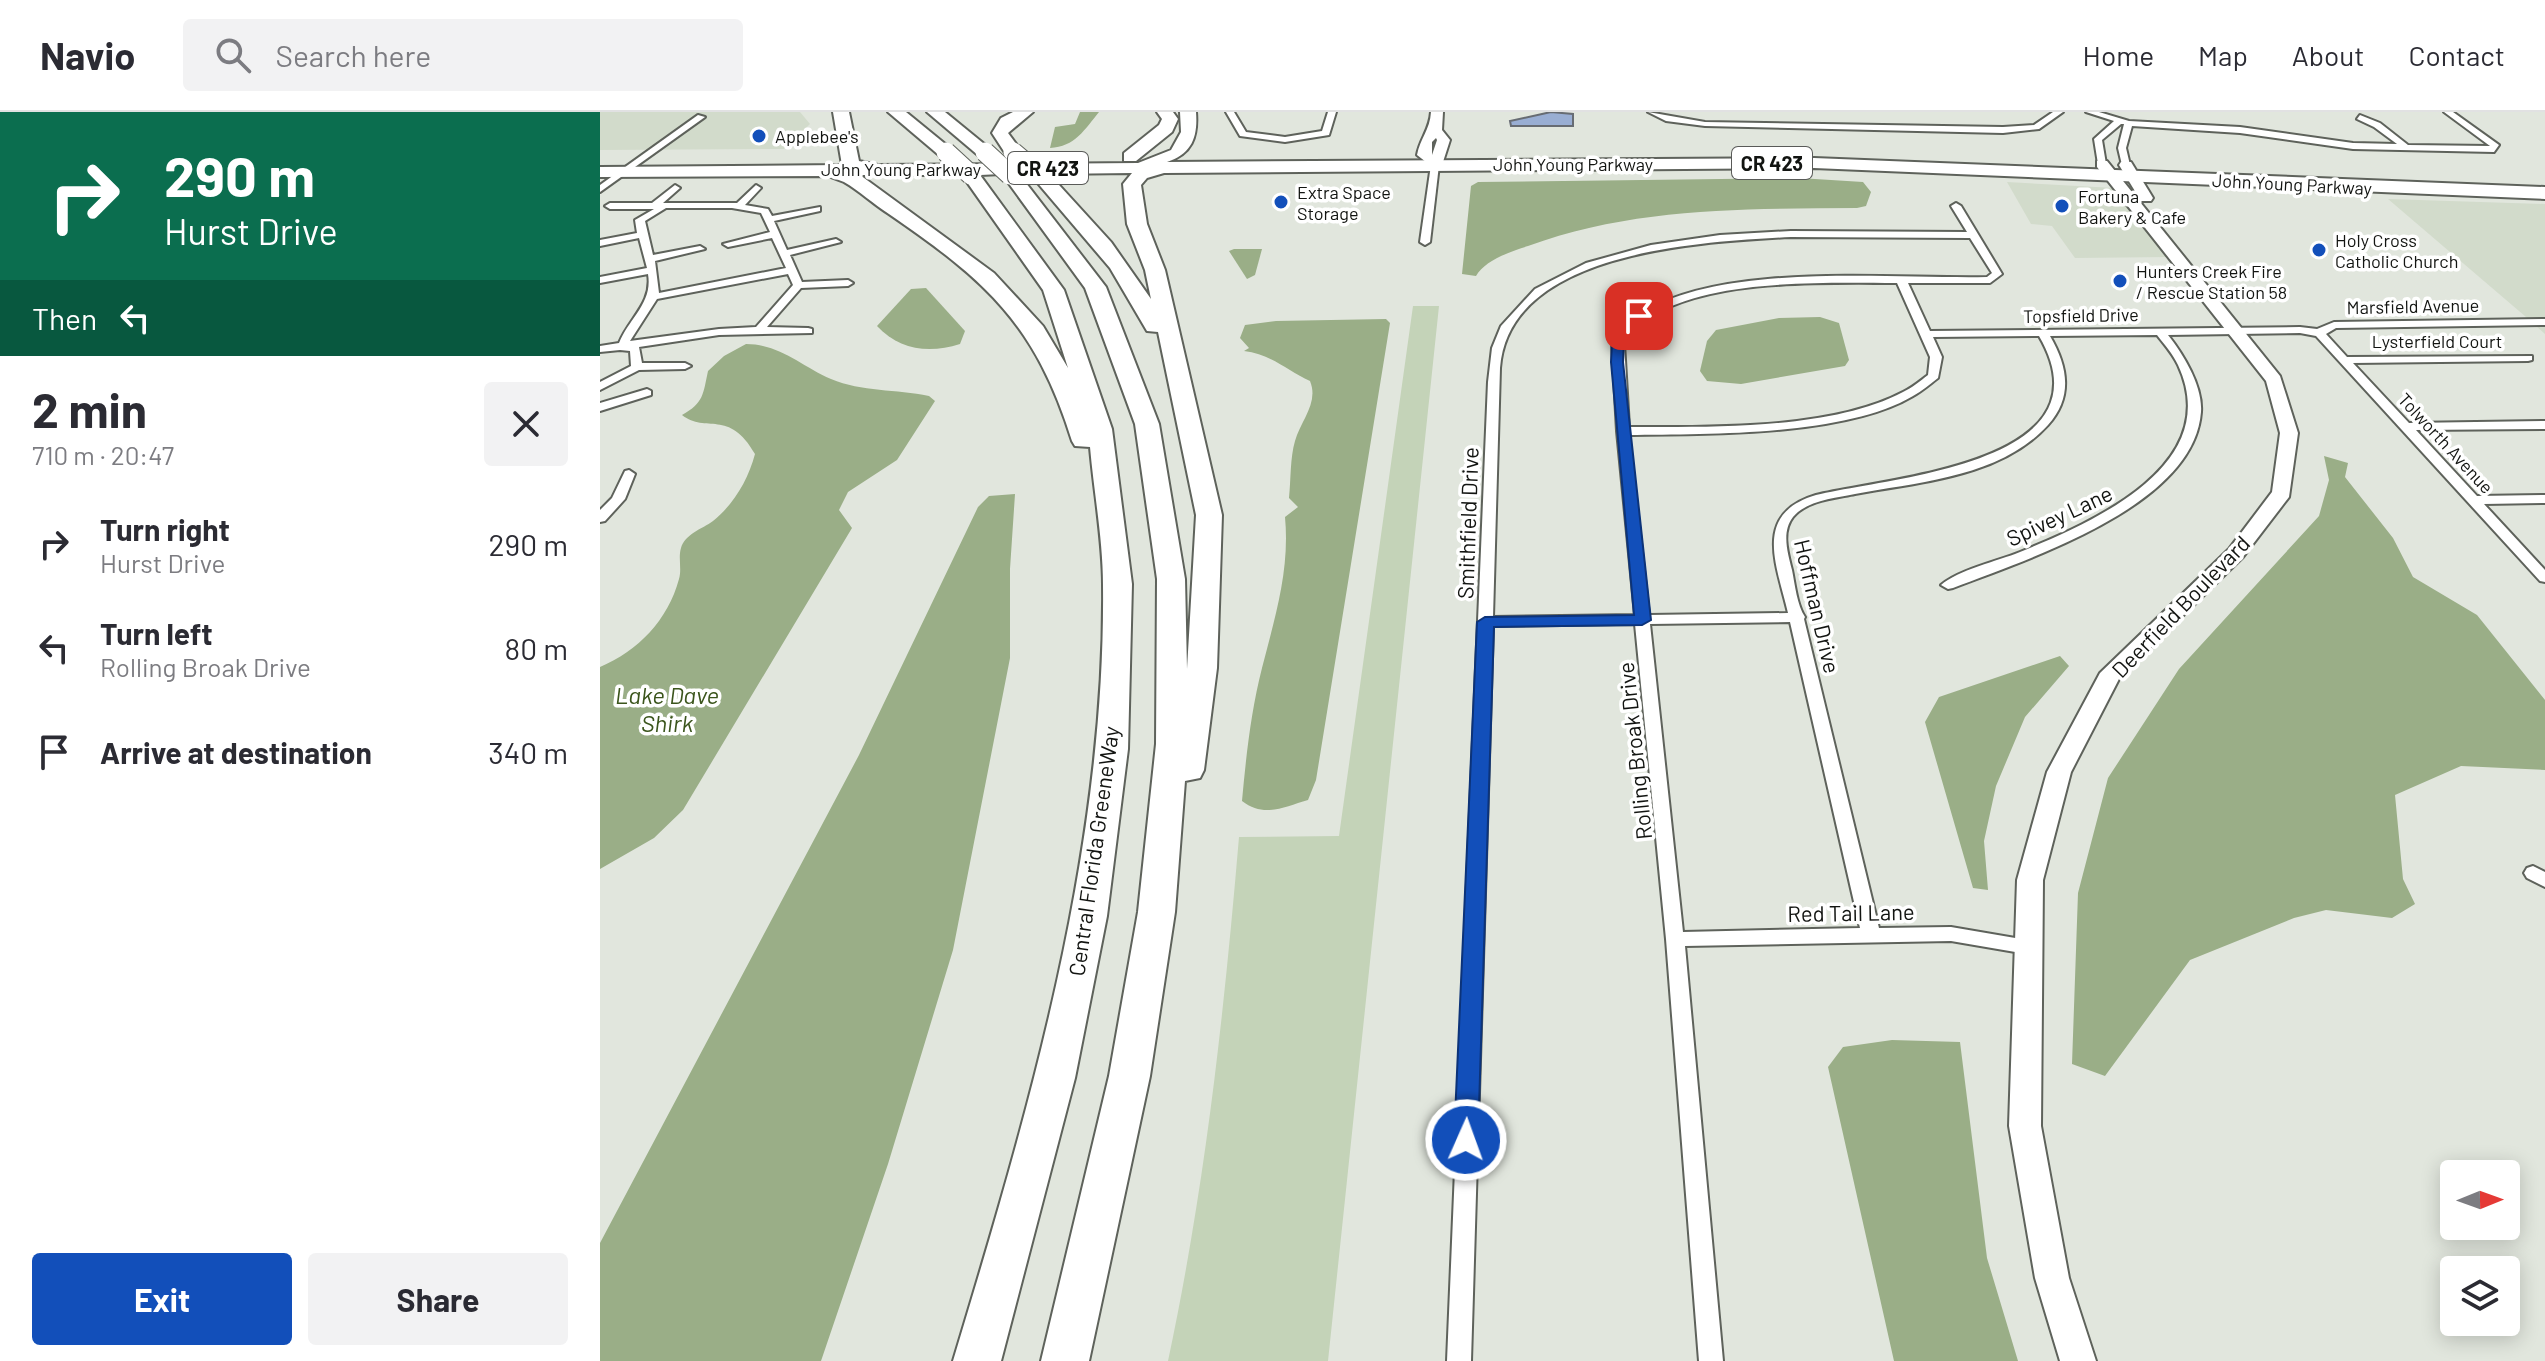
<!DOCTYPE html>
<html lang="en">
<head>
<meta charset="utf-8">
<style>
	:root { --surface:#fff; --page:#f2f2f3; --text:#2b2b33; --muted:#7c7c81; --line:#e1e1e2; --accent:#124fba }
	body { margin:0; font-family:Barlow,sans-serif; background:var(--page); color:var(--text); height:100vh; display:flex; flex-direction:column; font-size:30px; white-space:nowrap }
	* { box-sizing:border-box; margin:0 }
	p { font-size:26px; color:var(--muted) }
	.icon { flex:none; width:44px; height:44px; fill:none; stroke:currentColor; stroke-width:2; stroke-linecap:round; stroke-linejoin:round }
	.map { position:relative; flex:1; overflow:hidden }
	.drawer { display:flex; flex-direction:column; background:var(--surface); width:600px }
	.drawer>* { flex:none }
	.guide { background:#0b6e4f; color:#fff; overflow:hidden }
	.needle { width:52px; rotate:89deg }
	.controls { position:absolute; left:1840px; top:1048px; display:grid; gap:16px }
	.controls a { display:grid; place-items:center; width:80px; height:80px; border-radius:8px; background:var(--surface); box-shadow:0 4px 20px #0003; font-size:40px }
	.pin { position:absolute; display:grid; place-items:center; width:68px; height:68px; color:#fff; margin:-34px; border-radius:16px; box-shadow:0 4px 12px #0006 }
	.me { position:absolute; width:88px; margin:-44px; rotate:2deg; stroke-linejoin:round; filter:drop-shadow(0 0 6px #0008) }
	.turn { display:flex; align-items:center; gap:28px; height:168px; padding:0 32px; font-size:36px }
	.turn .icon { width:104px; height:104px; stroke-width:2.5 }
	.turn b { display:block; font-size:56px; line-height:68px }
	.then { display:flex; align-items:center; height:76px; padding:0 32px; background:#0003; gap:16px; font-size:30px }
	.round { display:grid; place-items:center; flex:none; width:84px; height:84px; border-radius:8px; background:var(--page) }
	.head { display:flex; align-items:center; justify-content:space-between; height:136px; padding:0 32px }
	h1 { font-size:48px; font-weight:700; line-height:60px }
	.action { display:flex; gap:16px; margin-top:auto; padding:16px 32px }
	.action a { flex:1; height:92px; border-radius:8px; background:var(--accent); color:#fff; font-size:32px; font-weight:700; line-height:92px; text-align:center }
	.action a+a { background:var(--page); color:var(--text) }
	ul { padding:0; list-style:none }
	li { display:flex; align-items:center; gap:24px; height:104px; padding:0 32px }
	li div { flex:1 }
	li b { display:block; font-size:30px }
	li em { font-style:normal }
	header { display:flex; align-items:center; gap:48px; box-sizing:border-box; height:112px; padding:0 40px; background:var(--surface); border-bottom:2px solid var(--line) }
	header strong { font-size:38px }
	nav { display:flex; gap:44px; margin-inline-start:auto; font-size:28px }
	.search { width:560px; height:72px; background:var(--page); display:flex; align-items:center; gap:20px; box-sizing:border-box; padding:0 28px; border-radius:8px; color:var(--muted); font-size:30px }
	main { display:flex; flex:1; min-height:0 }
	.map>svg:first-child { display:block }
	.built { fill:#d2dbcb }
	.green { fill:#c4d3b8 }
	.water { fill:#9aae87 }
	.building { fill:#99aed3; stroke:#676c73; stroke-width:2 }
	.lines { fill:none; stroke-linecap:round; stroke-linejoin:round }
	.street-casing { stroke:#5e625b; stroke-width:4 }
	.secondary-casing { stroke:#5e625b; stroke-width:4 }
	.highway-casing { stroke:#5e625b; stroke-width:4 }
	.street { fill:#fff; fill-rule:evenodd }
	.secondary { fill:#fff; fill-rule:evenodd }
	.highway { fill:#fff; fill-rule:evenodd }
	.highway-bridge-casing { stroke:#5e625b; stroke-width:21; stroke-linecap:butt }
	.highway-bridge { stroke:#fff; stroke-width:19 }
	.route { fill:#124fba; stroke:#0c3379; stroke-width:2 }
	.poi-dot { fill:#124fba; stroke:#fff; stroke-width:3 }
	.labels { text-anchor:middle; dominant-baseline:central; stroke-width:7; stroke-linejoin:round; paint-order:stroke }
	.far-poi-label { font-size:18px; fill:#121411; stroke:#fff; text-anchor:start }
	.far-street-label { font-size:18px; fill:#121411; stroke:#fff }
	.shield { fill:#fff; stroke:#595a58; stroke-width:2 }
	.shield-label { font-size:20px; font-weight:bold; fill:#121411 }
	.street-label { font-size:22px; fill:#121411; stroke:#fff }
	.water-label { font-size:24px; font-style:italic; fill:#3b551c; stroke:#fff }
</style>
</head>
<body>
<header>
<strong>Navio</strong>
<div class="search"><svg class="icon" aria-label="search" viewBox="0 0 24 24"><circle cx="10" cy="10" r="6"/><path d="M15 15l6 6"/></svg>Search here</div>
<nav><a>Home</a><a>Map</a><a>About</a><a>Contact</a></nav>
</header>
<main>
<section class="drawer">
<div class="guide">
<div class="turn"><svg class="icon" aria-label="right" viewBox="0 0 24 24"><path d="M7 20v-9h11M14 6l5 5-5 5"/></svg><div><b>290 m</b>Hurst Drive</div></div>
<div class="then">Then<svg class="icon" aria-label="left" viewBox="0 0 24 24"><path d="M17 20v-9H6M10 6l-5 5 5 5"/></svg></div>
</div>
<div class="head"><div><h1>2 min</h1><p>710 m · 20:47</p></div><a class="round"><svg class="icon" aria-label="close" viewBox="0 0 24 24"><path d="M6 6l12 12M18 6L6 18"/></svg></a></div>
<ul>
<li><svg class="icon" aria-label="right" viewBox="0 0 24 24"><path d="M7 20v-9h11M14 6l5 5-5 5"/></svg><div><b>Turn right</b><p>Hurst Drive</p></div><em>290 m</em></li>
<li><svg class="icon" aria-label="left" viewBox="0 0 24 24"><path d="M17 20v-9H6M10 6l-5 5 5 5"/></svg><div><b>Turn left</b><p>Rolling Broak Drive</p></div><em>80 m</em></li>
<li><svg class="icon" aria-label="arrive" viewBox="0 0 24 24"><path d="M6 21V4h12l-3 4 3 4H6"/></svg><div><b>Arrive at destination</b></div><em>340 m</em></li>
</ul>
<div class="action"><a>Exit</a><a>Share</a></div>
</section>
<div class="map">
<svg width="1945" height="1249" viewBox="0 0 1945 1249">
	<rect width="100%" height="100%" fill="#e1e6dd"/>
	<g class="built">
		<polygon points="0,0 200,0 210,12 184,37 0,38"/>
		<polygon points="1407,70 1514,76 1570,145 1475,146 1452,114 1431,112"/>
		<polygon points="1788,87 1945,92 1945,222 1926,205"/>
	</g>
	<path class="green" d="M813 194H839L728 1249H568C605 1075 624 902 639 725L739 724Z"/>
	<g class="water">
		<path d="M480 0H499C485 17 475 35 450 36L455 15 475 12Z"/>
		<path d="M1199 66 1263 70 1271 80 1266 94 1257 96C1144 97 1035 95 928 134 912 139 885 148 876 164L862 162 871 74 878 70Z"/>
		<polygon points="634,137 662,137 655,163 647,167 629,139"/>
		<path d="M326 176 365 219 360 232C329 242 299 238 277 214L311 177Z"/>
		<polygon points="1220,205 1239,211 1249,248 1245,254 1141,272 1107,269 1100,259 1107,229 1116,218 1179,206"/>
		<path d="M786 207 790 211 716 668 708 688C684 695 664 706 642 689 646 645 651 599 662 556 675 505 690 458 685 405L698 395 689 386C691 367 690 346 695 329 701 308 719 291 710 269 688 259 671 242 644 239L649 236 640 226 645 213 676 209Z"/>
		<path d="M146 232C180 232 201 254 231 267 262 280 296 277 329 284L335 289 297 348 248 380 239 398 252 416 83 698 54 726 0 757V555C38 539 68 508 79 467 82 457 78 446 81 436 85 422 102 417 113 409 134 392 148 368 155 342 129 296 106 322 82 303 104 291 103 282 108 259L124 244Z"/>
		<polygon points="1724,344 1748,351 1745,365 1793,426 1813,465 1877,503 1945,588 1945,658 1861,654 1795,683 1803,767 1815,792 1792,806 1726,798 1694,806 1590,848 1505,964 1472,952 1478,781 1508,666 1579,557 1719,404 1729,368"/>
		<polygon points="415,382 410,457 410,546 353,838 288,1052 221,1249 0,1249 0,1131 259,643 378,395 389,384"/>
		<polygon points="1460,544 1469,554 1425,605 1396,674 1384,729 1388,778 1373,776 1325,610 1339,585"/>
		<polygon points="1292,928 1360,930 1387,1146 1418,1249 1294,1249 1228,955 1243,935"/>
	</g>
	<polygon class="building" points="951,0 973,2 973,14 911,14 910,9"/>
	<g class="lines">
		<defs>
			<g id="street">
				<polygon points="626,0 634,0 646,20 685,25 722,19 728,0 736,0 729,23 685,30 640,24"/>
				<polygon points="1048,0 1105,10 1403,15 1434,13 1453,0 1463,0 1439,17 1403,21 1105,14 1066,9"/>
				<polygon points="1486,0 1499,0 1529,9 1640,15 1753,31 1797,32 1774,15 1757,7 1760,3 1780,11 1808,33 1890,34 1844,0 1853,0 1899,33 1894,40 1753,37 1640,21 1532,14 1526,36 1530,53 1526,56 1522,53 1518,36 1524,12 1521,12 1502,28 1506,52 1502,55 1498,52 1494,27 1514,9"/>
				<polygon points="98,3 105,5 0,80 0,73"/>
				<polygon points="835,50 839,53 830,130 825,133 820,130 831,53"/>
				<path d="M75 73 80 76 63 91H137L156 73 161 76 145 93 168 97 172 104 220 95V99L174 109 187 138 236 127 241 130 190 143 202 170 248 168 253 171 248 174 201 176 167 215 208 216 212 217V221L119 223 39 235 42 251H85L91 254 85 257 39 258 0 278V270L31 254 30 239 20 238 0 240V234L19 231C29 206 53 191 48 162L0 171V165L47 156 39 126 0 134V128L37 121 35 108 54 97H10L5 94 10 91H52ZM66 96H132L161 101 170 120 123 132 128 135 172 126 186 156 59 181 55 149 105 137 100 134 53 143 45 109ZM188 162 193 173 156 215 119 217 30 229 57 187Z"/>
				<path d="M1356 91 1361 94 1402 162 1390 171H1308L1330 219 1700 215 1717 217 1734 210 1945 207V213L1736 216 1726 222 1747 245 1932 244V248L1928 249 1753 251 1809 311 1945 309V317L1816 318 1877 384 1945 383V391L1884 392 1945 458V470L1940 469 1716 224 1700 221 1568 223C1583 242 1603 274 1601 300 1594 394 1428 447 1353 476L1348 477 1341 473C1358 458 1398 449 1420 440 1493 410 1625 353 1578 253 1573 242 1564 232 1557 223L1450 224C1468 255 1473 285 1448 313 1401 365 1320 370 1255 382 1236 386 1207 388 1193 405 1181 420 1188 442 1192 458 1195 473 1197 493 1205 505L1204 507 1279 816 1351 815 1427 828 1434 830 1436 835 1434 840 1427 842 1351 829 1085 834 1123 1249H1099L1066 827 1035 512 893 514 871 1249H847L888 270 892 236 901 214 935 177 986 151 1051 133 1120 123 1191 119 1367 120 1351 94ZM1191 125 1370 126 1392 161 1387 165C1290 167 1128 150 1043 200 1032 207 1021 220 1012 230L1017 319 1035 503 893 505 900 256C909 138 1103 130 1191 125ZM1297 171 1330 245 1328 263C1320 269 1312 276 1303 280 1231 318 1110 315 1029 315L1024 231C1032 222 1040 211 1050 205 1113 166 1225 171 1297 171ZM1439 224C1514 352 1289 365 1216 383 1152 402 1177 453 1188 501L1049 503 1029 323C1108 322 1246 324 1313 284 1322 279 1330 272 1338 266L1342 245 1333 225ZM1190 510 1260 816 1083 820 1050 512Z"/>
				<polygon points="47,277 51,279 51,283 0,299 0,291"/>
				<polygon points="29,358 35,362 25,387 5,409 0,410 0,398 12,386 25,359"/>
				<polygon points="1933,754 1945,760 1945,775 1927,766 1924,761 1927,756"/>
			</g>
			<g id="secondary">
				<path d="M831 0H843L842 18 850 28 842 53 835 57 817 43C820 26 830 18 831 0ZM836 26 837 28 832 43V30Z"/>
				<polygon points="1497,49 1507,49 1680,264 1698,321 1689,385 1643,445 1520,565 1471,660 1443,768 1441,1014 1469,1166 1496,1249 1460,1249 1435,1166 1409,1014 1417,768 1447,660 1500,561 1629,437 1672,380 1680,321 1666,269 1497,55"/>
				<polygon points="1521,50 1531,50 1553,86 1551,89 1541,89 1519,53"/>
			</g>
			<g id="highway">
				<path d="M233 0H249L259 49 278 53 538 51 571 38 581 20 580 0H596C598 25 592 42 567 50L1214 46 1945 75V87L1214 56 564 61 547 66 541 73 547 112 565 158 622 403 617 556 604 658 600 666 585 669 575 800 550 964 489 1249H441L509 964 538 800 556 632 557 467 535 312 485 176 402 62 380 63 464 178 512 317 532 472 528 637 507 804 475 966 401 1249H353C429 998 506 738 503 473 503 428 494 381 490 335L475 334 472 329C436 213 387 169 289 102 273 92 260 79 244 70L228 64 0 65V55L242 53ZM532 61 523 72 527 112 545 158 551 187 511 130 449 62ZM419 62H430L510 156 547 219 558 220 596 403 587 557 585 467 559 312 506 175ZM260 63H362L443 178 468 256 443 214 394 161Z"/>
				<polygon points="288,0 306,0 355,40 352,44 340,44"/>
				<polygon points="327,0 345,0 394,40 391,44 379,44"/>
				<polygon points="413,0 433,0 408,21 422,40 413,45 407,44 392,21 401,6"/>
				<polygon points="557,0 573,0 578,7 572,20 536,49 524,49 524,41 559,13 562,7"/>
			</g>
		</defs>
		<use href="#street" class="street-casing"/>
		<use href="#secondary" class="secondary-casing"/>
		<use href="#highway" class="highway-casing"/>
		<use href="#street" class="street"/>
		<use href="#secondary" class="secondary"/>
		<use href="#highway" class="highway"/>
		<defs>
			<g id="highway-bridge">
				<polyline points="346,40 371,63"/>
				<polyline points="385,40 410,63"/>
				<polyline points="413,40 439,62"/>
			</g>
		</defs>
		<use href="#highway-bridge" class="highway-bridge-casing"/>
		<use href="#highway-bridge" class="highway-bridge"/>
	</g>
	<polygon class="route" points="1035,201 1045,204 1024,230 1023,250 1051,508 1042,513 894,515 878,1028 875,1036 866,1039 858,1036 854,1028 877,510 885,505 1034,503 1011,250 1012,230"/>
	<g class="poi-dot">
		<circle cx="159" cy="24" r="8"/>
		<circle cx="681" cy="90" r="8"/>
		<circle cx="1462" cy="94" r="8"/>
		<circle cx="1719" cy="138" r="8"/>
		<circle cx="1520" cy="169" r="8"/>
	</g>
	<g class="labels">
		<g class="far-poi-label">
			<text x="175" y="24">Applebee's</text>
			<text x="697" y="80">Extra Space<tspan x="697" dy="21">Storage</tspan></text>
			<text x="1478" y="84">Fortuna<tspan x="1478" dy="21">Bakery &amp; Cafe</tspan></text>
			<text x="1735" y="128">Holy Cross<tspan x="1735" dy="21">Catholic Church</tspan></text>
			<text x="1536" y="159">Hunters Creek Fire<tspan x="1536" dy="21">/ Rescue Station 58</tspan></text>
		</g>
		<g class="far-street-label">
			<text x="973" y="52">John Young Parkway</text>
			<text x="301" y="57">John Young Parkway</text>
			<text transform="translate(1692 72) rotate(3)">John Young Parkway</text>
			<text transform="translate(1813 194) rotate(-1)">Marsfield Avenue</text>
			<text transform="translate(1481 203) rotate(-1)">Topsfield Drive</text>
			<text x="1837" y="229">Lysterfield Court</text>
			<text transform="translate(1846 331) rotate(47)">Tolworth Avenue</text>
		</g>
		<g class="shield">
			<rect x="1132" y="35" width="80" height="32" rx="6"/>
			<rect x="408" y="40" width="80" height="32" rx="6"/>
		</g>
		<g class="shield-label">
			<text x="1172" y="51">CR 423</text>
			<text x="448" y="56">CR 423</text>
		</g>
		<g class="street-label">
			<text transform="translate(1459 403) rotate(-25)">Spivey Lane</text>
			<text transform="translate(867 411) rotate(-88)">Smithfield Drive</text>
			<text transform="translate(1218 494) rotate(77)">Hoffman Drive</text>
			<text transform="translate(1580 494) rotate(-46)">Deerfield Boulevard</text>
			<text transform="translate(1034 639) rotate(-96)">Rolling Broak Drive</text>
			<text transform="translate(493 739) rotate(-82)">Central Florida GreeneWay</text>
			<text transform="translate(1251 800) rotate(-1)">Red Tail Lane</text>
		</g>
		<g class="water-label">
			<text x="67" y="582">Lake Dave<tspan x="67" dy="28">Shirk</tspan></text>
		</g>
	</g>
</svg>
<div class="controls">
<a><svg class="needle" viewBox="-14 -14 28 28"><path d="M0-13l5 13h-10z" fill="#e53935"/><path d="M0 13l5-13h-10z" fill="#7c7c81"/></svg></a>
<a><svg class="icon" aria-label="layers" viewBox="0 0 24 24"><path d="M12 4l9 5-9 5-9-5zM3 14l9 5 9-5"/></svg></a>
</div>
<div class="pin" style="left:1039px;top:204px;background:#d93025"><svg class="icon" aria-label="arrive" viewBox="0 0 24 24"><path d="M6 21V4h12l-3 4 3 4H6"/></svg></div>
<svg class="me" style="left:866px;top:1028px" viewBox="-20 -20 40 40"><circle r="17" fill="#124fba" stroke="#fff" stroke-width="3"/><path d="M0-11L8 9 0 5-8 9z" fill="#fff"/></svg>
</div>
</main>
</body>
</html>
